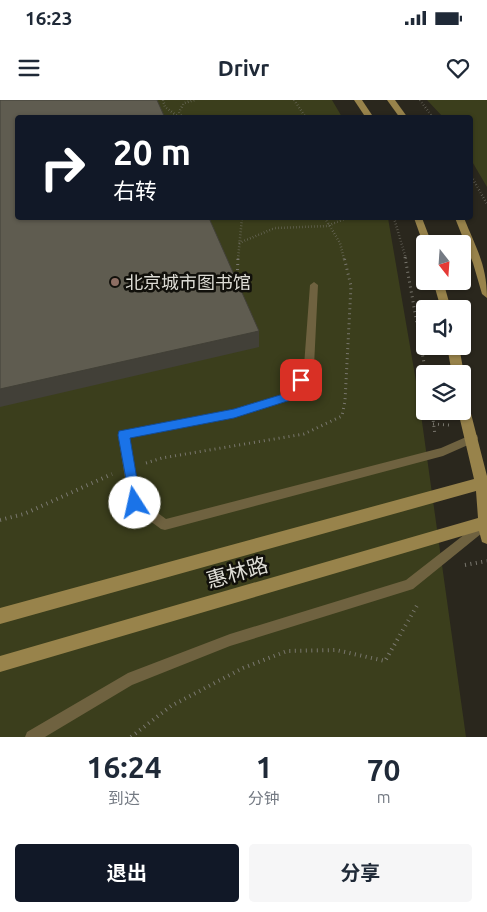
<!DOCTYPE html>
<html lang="zh">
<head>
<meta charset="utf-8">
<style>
	:root { --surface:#fff; --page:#f6f6f7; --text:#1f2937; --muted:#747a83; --accent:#111827 }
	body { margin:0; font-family:Ubuntu,"Noto Sans SC",sans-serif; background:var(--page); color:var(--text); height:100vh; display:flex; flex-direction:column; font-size:19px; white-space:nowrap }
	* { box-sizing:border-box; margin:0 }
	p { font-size:16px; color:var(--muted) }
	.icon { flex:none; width:28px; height:28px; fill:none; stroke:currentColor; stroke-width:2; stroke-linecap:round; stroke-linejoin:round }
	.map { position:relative; height:637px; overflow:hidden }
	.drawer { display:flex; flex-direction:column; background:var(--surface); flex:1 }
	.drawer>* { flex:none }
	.banner { position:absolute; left:15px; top:15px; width:458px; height:105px; border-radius:5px; box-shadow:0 1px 4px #0004; background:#111827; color:#fff; overflow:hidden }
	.needle { width:32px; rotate:163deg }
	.buttons { position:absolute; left:416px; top:135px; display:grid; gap:10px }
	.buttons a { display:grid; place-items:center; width:55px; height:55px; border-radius:5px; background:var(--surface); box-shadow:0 1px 4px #0004; font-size:25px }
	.pin { position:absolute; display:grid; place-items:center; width:42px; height:42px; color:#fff; margin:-21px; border-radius:10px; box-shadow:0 2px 8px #0006 }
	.me { position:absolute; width:55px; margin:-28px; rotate:350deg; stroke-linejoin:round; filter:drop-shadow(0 0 4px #0008) }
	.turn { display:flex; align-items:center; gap:18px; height:105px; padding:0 15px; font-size:22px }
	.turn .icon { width:65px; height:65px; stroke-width:2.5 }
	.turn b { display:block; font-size:35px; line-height:42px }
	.eta { display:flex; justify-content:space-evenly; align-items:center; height:85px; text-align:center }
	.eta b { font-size:30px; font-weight:700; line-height:35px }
	.button { display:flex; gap:10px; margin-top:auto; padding:10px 15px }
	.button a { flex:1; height:58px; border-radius:5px; background:var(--accent); color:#fff; font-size:20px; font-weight:700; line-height:58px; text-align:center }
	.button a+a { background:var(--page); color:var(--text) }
	.status { display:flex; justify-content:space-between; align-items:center; height:35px; padding:0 25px; background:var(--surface); direction:ltr }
	.status svg { height:14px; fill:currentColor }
	header { display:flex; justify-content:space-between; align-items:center; height:65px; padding:0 15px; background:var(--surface); font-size:22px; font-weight:700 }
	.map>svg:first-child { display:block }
	.green { fill:#3b3e1c }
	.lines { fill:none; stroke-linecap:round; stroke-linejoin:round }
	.path-far2 { stroke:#79776e; stroke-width:2.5; stroke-dasharray:0.5 2.5; stroke-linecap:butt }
	.path-far1 { stroke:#79776e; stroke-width:3; stroke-dasharray:1 4; stroke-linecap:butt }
	.path { stroke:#79776e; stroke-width:4; stroke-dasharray:1 4.5; stroke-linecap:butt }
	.service { fill:#6f6240; fill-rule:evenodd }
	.secondary { fill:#98834b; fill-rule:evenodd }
	.shaded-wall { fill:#424038 }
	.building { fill:#5f5c50; stroke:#424038 }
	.route { fill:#1a73e8; stroke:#114b97 }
	.education-dot { fill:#8d6e63; stroke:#11100b; stroke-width:2 }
	.labels { text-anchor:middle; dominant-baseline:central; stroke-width:5; stroke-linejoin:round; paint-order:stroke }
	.poi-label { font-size:18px; fill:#dddcd5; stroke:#11100b; text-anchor:start }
	.near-street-label { font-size:21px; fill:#dddcd5; stroke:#11100b }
</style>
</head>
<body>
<div class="status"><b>16:23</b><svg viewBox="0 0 49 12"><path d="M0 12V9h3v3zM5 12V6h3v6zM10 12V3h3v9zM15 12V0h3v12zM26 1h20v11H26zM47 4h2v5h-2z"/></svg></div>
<header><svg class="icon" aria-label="menu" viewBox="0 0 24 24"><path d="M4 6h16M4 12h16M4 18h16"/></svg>Drivr<svg class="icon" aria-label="heart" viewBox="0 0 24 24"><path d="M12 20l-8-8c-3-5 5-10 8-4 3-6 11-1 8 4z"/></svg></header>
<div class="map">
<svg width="487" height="637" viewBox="0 0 487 637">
	<rect width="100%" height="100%" fill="#2a271d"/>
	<g class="green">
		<polygon points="0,0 332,0 342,17 18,18 18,118 388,118 418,293 466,637 0,637"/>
		<polygon points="427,0 487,0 487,87 470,58 470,18 443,17"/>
	</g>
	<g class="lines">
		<g class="path-far2">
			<polyline points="163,0 165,7 180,18"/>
			<polyline points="294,0 306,18"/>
			<polyline points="420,0 433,18"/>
			<polyline points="182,18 179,12 184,3 195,0"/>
			<polyline points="470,74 487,104"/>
			<polyline points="325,118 340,143 344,159"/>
			<polyline points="394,118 406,159"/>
			<polyline points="239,143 275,128 327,126 347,118"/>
			<polyline points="238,159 242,118"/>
		</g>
		<g class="path-far1">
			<polyline points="405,157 426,274"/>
			<polyline points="237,185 238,157"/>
			<polyline points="432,311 435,335"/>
			<polyline points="433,324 449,325"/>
			<polyline points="146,363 162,358 304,334 342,316 345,301 351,186 344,157"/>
		</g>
		<g class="path">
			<polyline points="0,420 24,414 112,374"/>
			<polyline points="465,465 487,461"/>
			<polyline points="131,637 171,606 243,568 287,551 336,550 385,561 419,502"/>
		</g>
		<g class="service">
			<polygon points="314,182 318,185 314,266 296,298 234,317 129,338 140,400 166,419 441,348 473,334 477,335 478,338 477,341 443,356 165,430 161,429 131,407 129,403 118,335 119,332 234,309 290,292 304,266 310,185"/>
			<polygon points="483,420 487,421 487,429 413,489 230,546 132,585 45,637 25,637 27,632 128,573 230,534 406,480"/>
		</g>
		<g class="secondary">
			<polygon points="354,0 362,0 374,18 366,18"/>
			<polygon points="387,0 395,0 408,18 400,18"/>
			<polygon points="414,118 422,118 432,144 425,144 424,146"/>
			<path d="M455 118H464C476 148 487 165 487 198L482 194 473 163Z"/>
			<polygon points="433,181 443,181 451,209 441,209"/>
			<polygon points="447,246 459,246 464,274 462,277 462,274 452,274"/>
			<polygon points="462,297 468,302 487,376 487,444 482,442 479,431 0,572 0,556 478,418 476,391 0,524 0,508 474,379 458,311 462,311"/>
		</g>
	</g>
	<polygon class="shaded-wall" points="259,231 259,247 0,307 0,289"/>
	<polygon class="building" points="0,0 157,0 165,18 18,18 18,118 209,118 259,231 0,289"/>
	<polygon class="route" points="301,276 307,280 297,298 234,318 130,338 141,403 139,407 131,407 118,335 119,331 234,309 290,292 298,278"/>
	<circle class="education-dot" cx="115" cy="182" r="5"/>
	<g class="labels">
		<g class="poi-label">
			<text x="125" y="182">北京城市图书馆</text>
		</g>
		<g class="near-street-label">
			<text transform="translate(237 472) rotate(-16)">惠林路</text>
		</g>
	</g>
</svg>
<div class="buttons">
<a><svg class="needle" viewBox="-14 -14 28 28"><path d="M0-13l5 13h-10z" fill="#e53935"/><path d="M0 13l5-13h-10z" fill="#747a83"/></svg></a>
<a><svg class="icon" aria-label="sound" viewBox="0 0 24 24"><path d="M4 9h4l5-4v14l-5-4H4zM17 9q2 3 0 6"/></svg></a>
<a><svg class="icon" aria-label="layers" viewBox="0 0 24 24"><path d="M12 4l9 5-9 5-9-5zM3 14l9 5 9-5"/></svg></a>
</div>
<div class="pin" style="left:301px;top:280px;background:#d93025"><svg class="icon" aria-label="arrive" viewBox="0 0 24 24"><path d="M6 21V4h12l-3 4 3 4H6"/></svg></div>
<svg class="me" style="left:135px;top:403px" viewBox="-20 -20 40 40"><circle r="19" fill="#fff"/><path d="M0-13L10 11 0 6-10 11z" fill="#1a73e8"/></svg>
<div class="banner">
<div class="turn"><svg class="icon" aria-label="right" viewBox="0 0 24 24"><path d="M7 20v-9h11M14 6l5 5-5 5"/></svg><div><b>20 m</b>右转</div></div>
</div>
</div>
<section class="drawer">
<div class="eta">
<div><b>16:24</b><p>到达</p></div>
<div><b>1</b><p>分钟</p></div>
<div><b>70</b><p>m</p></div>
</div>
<div class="button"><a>退出</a><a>分享</a></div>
</section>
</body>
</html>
